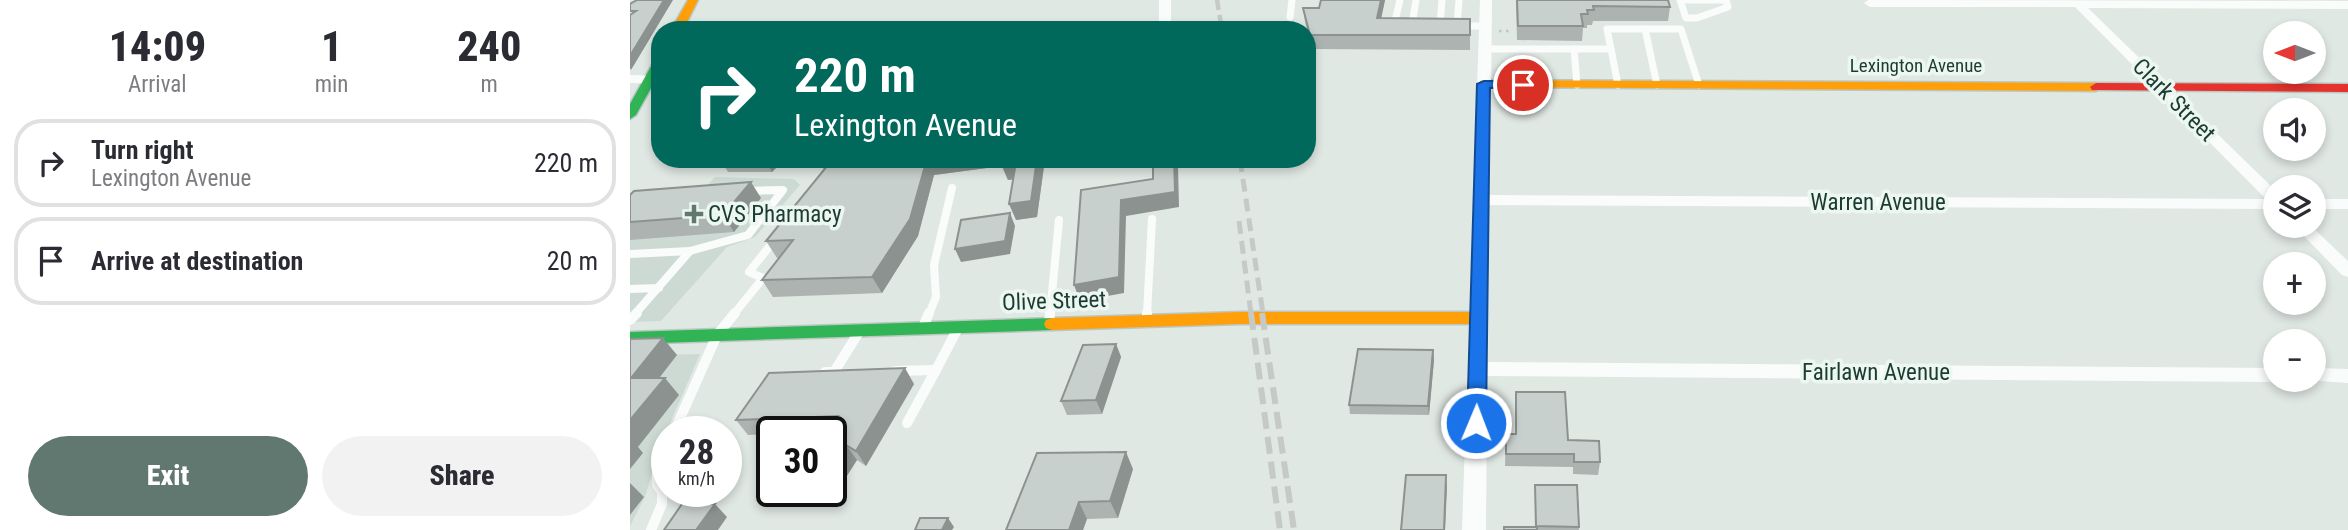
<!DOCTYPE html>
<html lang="en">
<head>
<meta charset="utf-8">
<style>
	:root { --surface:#fff; --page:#f2f2f3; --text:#2b2b33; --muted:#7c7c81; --line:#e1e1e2; --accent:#617870 }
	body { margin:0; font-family:"Roboto Condensed",sans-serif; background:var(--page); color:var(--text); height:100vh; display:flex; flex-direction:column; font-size:26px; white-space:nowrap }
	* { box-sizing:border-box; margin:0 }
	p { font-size:23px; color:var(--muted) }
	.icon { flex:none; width:38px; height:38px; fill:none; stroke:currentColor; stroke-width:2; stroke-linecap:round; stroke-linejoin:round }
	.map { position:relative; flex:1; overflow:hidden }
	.sheet { display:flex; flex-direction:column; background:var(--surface); width:630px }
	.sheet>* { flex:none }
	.hud { position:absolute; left:21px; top:21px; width:665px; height:147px; border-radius:28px; box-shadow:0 4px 10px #0003; background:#00695c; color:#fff; overflow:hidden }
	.needle { width:46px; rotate:270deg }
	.fabs { position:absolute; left:1633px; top:21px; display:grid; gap:14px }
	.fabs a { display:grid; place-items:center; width:63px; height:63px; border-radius:50%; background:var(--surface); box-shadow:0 4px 10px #0003; font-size:35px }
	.speed { position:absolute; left:21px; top:416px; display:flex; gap:14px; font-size:35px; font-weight:700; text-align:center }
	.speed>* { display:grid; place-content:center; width:91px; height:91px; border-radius:50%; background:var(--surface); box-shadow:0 4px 10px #0003; line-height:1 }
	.speed small { font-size:18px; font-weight:400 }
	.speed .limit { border:4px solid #111; border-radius:10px; background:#fff; color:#111 }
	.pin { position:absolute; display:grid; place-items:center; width:60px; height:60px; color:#fff; margin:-30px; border:4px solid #fff; border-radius:50%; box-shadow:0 2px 7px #0007 }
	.me { position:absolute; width:77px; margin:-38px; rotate:1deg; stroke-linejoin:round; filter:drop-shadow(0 0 5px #0008) }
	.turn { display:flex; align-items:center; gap:24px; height:147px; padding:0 28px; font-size:32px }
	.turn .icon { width:91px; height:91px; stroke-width:2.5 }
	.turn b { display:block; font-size:49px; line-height:60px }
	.eta { display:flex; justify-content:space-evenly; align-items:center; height:119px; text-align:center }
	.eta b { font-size:42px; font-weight:800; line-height:49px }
	.button { display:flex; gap:14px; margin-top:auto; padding:14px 28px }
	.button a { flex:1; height:80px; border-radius:42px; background:var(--accent); color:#fff; font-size:28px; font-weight:800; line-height:80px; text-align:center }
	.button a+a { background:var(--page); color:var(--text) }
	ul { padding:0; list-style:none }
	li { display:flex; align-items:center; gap:21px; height:88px; margin:0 14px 10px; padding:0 14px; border:4px solid var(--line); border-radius:28px }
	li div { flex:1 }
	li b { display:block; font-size:26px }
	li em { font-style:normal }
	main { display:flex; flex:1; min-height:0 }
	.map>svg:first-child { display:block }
	.built { fill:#cddad4 }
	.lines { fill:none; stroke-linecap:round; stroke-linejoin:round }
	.fast-casing { stroke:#bcc7c2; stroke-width:3 }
	.slow-casing { stroke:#bcc7c2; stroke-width:3 }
	.jam-casing { stroke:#bcc7c2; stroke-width:3 }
	.path { stroke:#bdc8c5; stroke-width:2.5; stroke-dasharray:2.5 4.5; stroke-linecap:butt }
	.lane-far2 { stroke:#fafcfb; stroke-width:7 }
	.lane-far1 { stroke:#fafcfb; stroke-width:8 }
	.lane { stroke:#fafcfb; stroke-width:10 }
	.street { fill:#fafcfb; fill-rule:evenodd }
	.fast { fill:#30b455; fill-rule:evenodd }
	.slow { fill:#ff9f0a; fill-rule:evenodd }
	.jam { fill:#e5322d; fill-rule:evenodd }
	.rail-far2 { stroke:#c5c9c8; stroke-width:4.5; stroke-dasharray:10 5; stroke-linecap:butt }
	.rail-far1 { stroke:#c5c9c8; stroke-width:5; stroke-dasharray:13 7; stroke-linecap:butt }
	.rail { stroke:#c5c9c8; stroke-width:6; stroke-dasharray:17 8; stroke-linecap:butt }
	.wall { fill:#acb3b0 }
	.shaded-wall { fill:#8c9290 }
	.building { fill:#c8d0cd; stroke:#8c9290; stroke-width:2 }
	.route { fill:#1a73e8; stroke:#114b97; stroke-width:2 }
	.poi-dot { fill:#617870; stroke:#edf7f1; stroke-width:2.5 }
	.labels { text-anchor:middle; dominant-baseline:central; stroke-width:7; stroke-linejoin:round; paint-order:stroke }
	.far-street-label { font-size:19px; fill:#1c3b32; stroke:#edf7f1 }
	.street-label { font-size:23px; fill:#1c3b32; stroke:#edf7f1 }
	.poi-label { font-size:23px; fill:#1c3b32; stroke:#edf7f1; text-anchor:start }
</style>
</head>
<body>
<main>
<section class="sheet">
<div class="eta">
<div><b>14:09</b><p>Arrival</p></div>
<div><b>1</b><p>min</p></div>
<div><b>240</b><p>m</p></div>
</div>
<ul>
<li><svg class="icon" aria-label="right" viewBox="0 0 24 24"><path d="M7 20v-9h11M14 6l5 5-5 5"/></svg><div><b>Turn right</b><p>Lexington Avenue</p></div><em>220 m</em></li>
<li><svg class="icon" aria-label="arrive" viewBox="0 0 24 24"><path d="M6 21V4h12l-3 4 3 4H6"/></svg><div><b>Arrive at destination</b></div><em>20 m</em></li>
</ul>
<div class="button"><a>Exit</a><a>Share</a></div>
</section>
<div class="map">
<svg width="1718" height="530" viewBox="0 0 1718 530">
	<rect width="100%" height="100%" fill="#e0e8e4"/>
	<g class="built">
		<polygon points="85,177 164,179 170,185 125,237 97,247 31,321 0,322 0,195 71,192"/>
		<polygon points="70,354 29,449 15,497 0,526 0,356"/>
	</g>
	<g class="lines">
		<defs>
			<g id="fast">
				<polygon points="30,57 30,72 6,115 0,119 0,104 24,61"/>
				<polygon points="422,318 428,320 430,324 428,328 422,330 0,344 0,332"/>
			</g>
			<g id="slow">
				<polygon points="58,0 68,0 53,30 41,30"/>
				<polygon points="854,80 1466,83 1472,87 1466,91 850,87 850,81"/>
				<polygon points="610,312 849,312 855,314 857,318 855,322 849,324 610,324 422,330 416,328 414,324 416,320 422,318"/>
			</g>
			<polygon id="jam" points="1466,83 1718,84 1718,92 1462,90 1460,87"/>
		</defs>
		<use href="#fast" class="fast-casing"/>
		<use href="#slow" class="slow-casing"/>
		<use href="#jam" class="jam-casing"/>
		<polyline class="path" points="869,31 882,31"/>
		<g class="lane-far2">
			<polygon points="1050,0 1096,0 1098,7 1067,18 1056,18"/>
			<polyline points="660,17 662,0"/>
			<polyline points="769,25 764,25 770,0"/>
			<polyline points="782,25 786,0"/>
			<polyline points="810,26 812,0"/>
			<polyline points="827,26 829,0"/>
			<polyline points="829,26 855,26"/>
			<polyline points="855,49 981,49 988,85"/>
			<polyline points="944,49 947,85"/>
			<polyline points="981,49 977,29 1015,29"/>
			<polyline points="1027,85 1015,29 1051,29 1069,85"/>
		</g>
		<g class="lane-far1">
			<polyline points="0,254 60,251 118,235 153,190 115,191"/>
			<polyline points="0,289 29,288"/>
			<polyline points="5,314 60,251"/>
			<polyline points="104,314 133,278 119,272 147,237"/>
			<polyline points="299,314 306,297 304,265 322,188"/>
			<polyline points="420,314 429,220"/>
			<polyline points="517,314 522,219"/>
		</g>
		<g class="lane">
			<polyline points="0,320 7,313"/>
			<polyline points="517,321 517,313"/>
			<polyline points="419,324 420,313"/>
			<polyline points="293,327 299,313"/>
			<polyline points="306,370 328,328"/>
			<polyline points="265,371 306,370 277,423"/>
			<polyline points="195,372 204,372 229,332"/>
			<polyline points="44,432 87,335 105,313"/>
			<polyline points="21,530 32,504 32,492 27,485 27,465 37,446"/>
		</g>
		<g class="street">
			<rect x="529" y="0" width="12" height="30"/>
			<polygon points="850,0 862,0 860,195 1636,199 1445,7 1240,7 1234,3 1238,0 1718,1 1718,9 1458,8 1645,190 1645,209 859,205 858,362 1645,368 1645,380 1652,380 1645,382 857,376 856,530 832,530"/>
			<polygon points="0,75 30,76 30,84 0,83"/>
			<rect x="1684" y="199" width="34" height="10"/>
			<polygon points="1664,226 1681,226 1718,261 1718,277 1712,275"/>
			<polygon points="1684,368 1718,369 1718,383 1677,380 1684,380"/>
		</g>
		<use href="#fast" class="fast"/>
		<use href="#slow" class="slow"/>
		<use href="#jam" class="jam"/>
		<polyline class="rail-far2" points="587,0 592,30"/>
		<g class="rail-far1">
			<polyline points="610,159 633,314"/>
			<polyline points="609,221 621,314"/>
		</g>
		<g class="rail">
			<polyline points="621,313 650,530"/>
			<polyline points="632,313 664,530"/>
		</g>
	</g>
	<g class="wall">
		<polygon points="691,0 755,0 751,19 840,19 840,50 682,49 675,22 673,8 689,8"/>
		<polygon points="886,0 1038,0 1040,7 1038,21 963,21 962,25 957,25 957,28 953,28 952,41 887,40"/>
		<polygon points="98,159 155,159 142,172 98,172 93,164"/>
		<polygon points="415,159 407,217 386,220 383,179 378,180 372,166 304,175 288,236 252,293 143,297 132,280 149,258 147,258 136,241 194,170 191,165"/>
		<polygon points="0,195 131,198 104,232 0,240"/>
		<polygon points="486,344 491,357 472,414 437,415 431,401"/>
		<polygon points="803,350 804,360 799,415 720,414 719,405"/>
		<polygon points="284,384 236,466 227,460 204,496 179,497 175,492 201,492 201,432 142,432 142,434 118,435 106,420"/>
		<polygon points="876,434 938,440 970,462 968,475 943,474 943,467 875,466"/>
		<polygon points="503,469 488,518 457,519 453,530 376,530"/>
		<polygon points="905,485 949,527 949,530 874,530 905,527"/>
	</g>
	<g class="shaded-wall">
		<polygon points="34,0 43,0 1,70 0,68 0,56"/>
		<polygon points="751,0 755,0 748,33 747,18"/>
		<polygon points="142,159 155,159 142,172 137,164"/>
		<polygon points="297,159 378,159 386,162 392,178 378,180 372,166 304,175 288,236 252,293 242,277"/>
		<polygon points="407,159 415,159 407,217 386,220 379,204"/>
		<polygon points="544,159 546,159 548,167 549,207 496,216 494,293 450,301 444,285 491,200 545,192"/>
		<polygon points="121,182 131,198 104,232 93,215"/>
		<polygon points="380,213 385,226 380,254 331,262 325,249"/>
		<polygon points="33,338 47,355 16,395 1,378"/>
		<polygon points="486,344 491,357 472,414 466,400"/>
		<polygon points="803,350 804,360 799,415 798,406"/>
		<polygon points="275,368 284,384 236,466 226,451"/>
		<polygon points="35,378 49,395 8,447 13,453 0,469 0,420"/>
		<polygon points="216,445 227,460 204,496 200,492 201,492 201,467"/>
		<polygon points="496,452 503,469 488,518 480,501"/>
		<polygon points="816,475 817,488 815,530 814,530"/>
		<polygon points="0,483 14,497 0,515"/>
		<polygon points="449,502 457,519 453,530 439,530"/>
		<polygon points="85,504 97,517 88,530 66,530"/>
		<polygon points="318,518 324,527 322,530 312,530"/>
	</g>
	<g class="building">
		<polygon points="7,0 34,0 0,56 0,15 6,11 0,11 0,4"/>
		<polygon points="691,0 751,0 747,18 840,19 840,35 680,35 673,8 689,8"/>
		<polygon points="887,0 1038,0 1040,7 963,6 964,10 957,10 958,14 951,14 953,26 888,26"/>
		<polygon points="98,159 142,159 137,164 93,164"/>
		<polygon points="196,159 297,159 280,219 242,277 132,280 163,240 136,241 198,165 191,165"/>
		<polygon points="372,159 407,159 401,201 379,204 386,162 371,164"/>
		<polygon points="523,159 544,159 545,192 491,200 489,277 444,285 451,190 523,179"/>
		<polygon points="121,182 93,215 0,222 0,195 4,191"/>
		<polygon points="380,213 375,241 325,249 331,220"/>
		<polygon points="33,338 1,378 35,378 0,420 0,339"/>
		<polygon points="486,344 466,400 431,401 453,345"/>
		<polygon points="728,349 803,350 798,406 719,405"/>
		<polygon points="275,368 226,451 216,445 201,467 201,432 198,432 208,416 106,420 139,373"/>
		<polygon points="886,392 935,392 938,440 969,441 970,462 944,462 944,454 876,454 876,434 886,434"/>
		<polygon points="496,452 480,501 449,502 439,530 376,530 407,453"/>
		<polygon points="776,475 816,475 814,530 771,530"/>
		<polygon points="905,485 947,485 949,527 906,526"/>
		<polygon points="52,504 85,504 66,530 34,530"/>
		<polygon points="290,518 318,518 312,530 285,530"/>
		<rect x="874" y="527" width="33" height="3"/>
	</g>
	<polygon class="route" points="893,81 899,85 897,87 860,88 856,423 853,428 846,430 840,428 837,423 847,84 854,81"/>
	<path class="poi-dot" d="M60.5 203.5h7v7h7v7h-7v7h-7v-7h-7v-7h7z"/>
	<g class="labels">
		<g class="far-street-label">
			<text x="1286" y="65">Lexington Avenue</text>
		</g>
		<g class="street-label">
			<text transform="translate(1544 100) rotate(45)">Clark Street</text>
			<text x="1248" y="202">Warren Avenue</text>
			<text transform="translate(424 301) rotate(-2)">Olive Street</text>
			<text x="1246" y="372">Fairlawn Avenue</text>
		</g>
		<g class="poi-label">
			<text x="78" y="214">CVS Pharmacy</text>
		</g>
	</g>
</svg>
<div class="fabs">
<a><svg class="needle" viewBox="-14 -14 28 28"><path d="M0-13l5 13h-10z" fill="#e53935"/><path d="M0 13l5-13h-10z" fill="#7c7c81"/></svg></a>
<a><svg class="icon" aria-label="sound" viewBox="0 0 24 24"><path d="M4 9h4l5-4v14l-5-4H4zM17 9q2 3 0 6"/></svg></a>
<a><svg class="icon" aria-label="layers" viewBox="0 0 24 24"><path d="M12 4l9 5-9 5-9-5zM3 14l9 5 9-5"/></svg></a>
<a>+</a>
<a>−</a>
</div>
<div class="speed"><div>28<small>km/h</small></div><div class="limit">30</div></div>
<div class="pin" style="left:893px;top:85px;background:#d93025"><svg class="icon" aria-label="arrive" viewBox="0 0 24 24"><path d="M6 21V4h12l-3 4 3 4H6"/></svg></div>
<svg class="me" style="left:846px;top:423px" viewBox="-20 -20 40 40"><circle r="17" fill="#1a73e8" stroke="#fff" stroke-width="3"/><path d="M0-11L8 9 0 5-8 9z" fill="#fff"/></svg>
<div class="hud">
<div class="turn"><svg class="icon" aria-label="right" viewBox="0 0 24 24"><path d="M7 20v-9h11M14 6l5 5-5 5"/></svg><div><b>220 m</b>Lexington Avenue</div></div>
</div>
</div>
</main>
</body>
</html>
